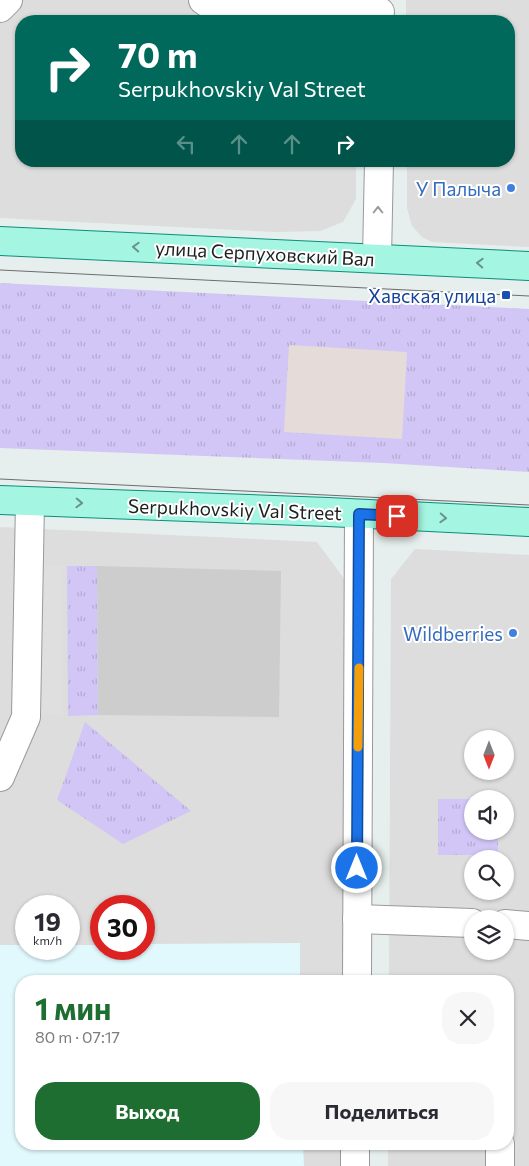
<!DOCTYPE html>
<html lang="ru">
<head>
<meta charset="utf-8">
<style>
	:root { --surface:#fff; --page:#f7f7f7; --text:#2b2b33; --muted:#7c7c81; --accent:#1e6e31 }
	body { margin:0; font-family:Commissioner,sans-serif; background:var(--page); color:var(--text); height:100vh; display:flex; flex-direction:column; font-size:19px; white-space:nowrap }
	* { box-sizing:border-box; margin:0 }
	p { font-size:16px; color:var(--muted) }
	.icon { flex:none; width:28px; height:28px; fill:none; stroke:currentColor; stroke-width:2; stroke-linecap:round; stroke-linejoin:round }
	.map { position:relative; flex:1; overflow:hidden }
	.panel { position:absolute; left:15px; top:975px; width:499px; height:175px; display:flex; flex-direction:column; background:var(--surface); border-radius:20px; box-shadow:0 1px 4px #0004 }
	.panel>* { flex:none }
	.top-card { position:absolute; left:15px; top:15px; width:500px; height:152px; border-radius:20px; box-shadow:0 1px 4px #0004; background:#00695c; color:#fff; overflow:hidden }
	.needle { width:32px; rotate:180deg }
	.buttons { position:absolute; left:464px; top:730px; display:grid; gap:10px }
	.buttons a { display:grid; place-items:center; width:50px; height:50px; border-radius:50%; background:var(--surface); box-shadow:0 1px 4px #0004; font-size:25px }
	.speed { position:absolute; left:15px; top:895px; display:flex; gap:10px; font-size:25px; font-weight:700; text-align:center }
	.speed>* { display:grid; place-content:center; width:65px; height:65px; border-radius:50%; background:var(--surface); box-shadow:0 1px 4px #0004; line-height:1 }
	.speed small { font-size:12px; font-weight:400 }
	.speed .limit { border:8px solid #d22; background:#fff; color:#111 }
	.pin { position:absolute; display:grid; place-items:center; width:42px; height:42px; color:#fff; margin:-21px; border-radius:10px; box-shadow:0 2px 8px #0006 }
	.me { position:absolute; width:55px; margin:-28px; rotate:0deg; stroke-linejoin:round; filter:drop-shadow(0 0 4px #0008) }
	.turn { display:flex; align-items:center; gap:18px; height:105px; padding:0 20px; font-size:22px }
	.turn .icon { width:65px; height:65px; stroke-width:2.5 }
	.turn b { display:block; font-size:35px; line-height:42px }
	.lanes { display:flex; align-items:center; height:48px; padding:0 20px; background:#0003; justify-content:center; gap:25px; direction:ltr }
	.lanes .off { opacity:.35 }
	.round { display:grid; place-items:center; flex:none; width:52px; height:52px; border-radius:20px; background:var(--page) }
	.head { display:flex; align-items:center; justify-content:space-between; height:85px; padding:0 20px }
	h1 { font-size:30px; font-weight:700; line-height:38px; color:var(--accent) }
	.primary-button { display:flex; gap:10px; margin-top:auto; padding:10px 20px }
	.primary-button a { flex:1; height:58px; border-radius:20px; background:var(--accent); color:#fff; font-size:20px; font-weight:700; line-height:58px; text-align:center }
	.primary-button a+a { background:var(--page); color:var(--text) }
	.map>svg:first-child { display:block }
	.residential { fill:#dcdddc; fill-rule:evenodd }
	.education { fill:#e1f8fd }
	.religious { fill:#cdcdcd }
	.park { fill:url(#park-tufts) }
	.parking { fill:#dfdfdf }
	.plaza { fill:#e5dcda }
	.lines { fill:none; stroke-linecap:round; stroke-linejoin:round }
	.minor-casing { stroke:#999; stroke-width:30 }
	.major-casing { stroke:#0a8f7b; stroke-width:30 }
	.minor { stroke:#fff; stroke-width:28 }
	.major { stroke:#a4f5e1; stroke-width:28 }
	.tram { stroke:#6d6d6d; stroke-width:1 }
	.oneway { stroke:#9a9a9a }
	.oneway2 { stroke:#68958a }
	.route-casing { stroke:#114b97; stroke-width:12 }
	.route { stroke:#1a73e8; stroke-width:9 }
	.slow { stroke:#f59e0b; stroke-width:9 }
	.shop-dot { fill:#3f7fe0; stroke:#fff; stroke-width:2 }
	.transit-dot { fill:#1a4fb4; stroke:#fff; stroke-width:2 }
	.labels { text-anchor:middle; dominant-baseline:central; stroke-width:4; stroke-linejoin:round; paint-order:stroke }
	.shop-label { font-size:19px; fill:#366cbe; stroke:#fff; text-anchor:end }
	.street-label { font-size:19px; fill:#1f1f1f; stroke:#fff }
	.transit-label { font-size:19px; fill:#164399; stroke:#fff; text-anchor:end }
</style>
</head>
<body>
<div class="map">
<svg width="529" height="1166" viewBox="0 0 529 1166">
	<defs>
		<pattern id="park-tufts" width="24" height="20" patternUnits="userSpaceOnUse" patternTransform="scale(1.25)"><rect width="24" height="20" fill="#d2c6f6"/><path d="M3 7l-1-3M5 7V3M7 7l1-3M15 17l-1-3M17 17v-4M19 17l1-3" fill="none" stroke="#b4aad2"/></pattern>
	</defs>
	<rect width="100%" height="100%" fill="#e6efed"/>
	<g class="residential">
		<polygon points="0,0 355,0 355,21 21,21 21,161 356,161 356,199 343,222 320,231 275,232 0,218"/>
		<polygon points="406,0 529,0 529,247 432,242 422,237 412,226 407,208 407,161 509,161 509,21 406,21"/>
		<path d="M0 527 317 542 345 580 344 981H21V1144H343V1166H0ZM26 906H69V949H26ZM101 906H144V949H101Z"/>
		<path d="M415 549 529 555V1166H388V1144H508V981H389L391 579ZM472 739H505V771H472ZM472 799H505V831H472ZM472 859H505V891H472ZM472 919H505V951H472Z"/>
	</g>
	<polygon class="education" points="300,943 300,981 21,981 21,1144 303,1144 304,1166 0,1166 0,945 26,945 26,949 69,949 69,945 101,945 101,949 144,949 144,944"/>
	<polygon class="religious" points="97,566 281,571 279,717 98,715"/>
	<g class="park">
		<polygon points="0,283 529,309 529,472 383,463 0,448"/>
		<polygon points="67,566 97,566 98,715 68,716"/>
		<polygon points="85,722 191,811 123,844 57,800"/>
		<polygon points="438,799 472,799 472,831 498,831 498,855 438,855"/>
	</g>
	<g class="parking">
		<rect x="33" y="566" width="30" height="149"/>
		<polygon points="508,994 515,995 513,1047 508,1046"/>
	</g>
	<polygon class="plaza" points="289,345 407,352 402,439 284,432"/>
	<g class="lines">
		<defs>
			<g id="minor">
				<polyline points="203,0 215,8 380,12"/>
				<polyline points="0,8 8,0"/>
				<polyline points="377,258 379,161"/>
				<polyline points="0,777 26,717 30,502"/>
				<polyline points="357,919 472,923"/>
				<polyline points="505,924 529,926"/>
				<polyline points="357,981 359,514"/>
				<polyline points="355,1166 355,1144"/>
				<polyline points="500,1166 500,1144"/>
			</g>
			<g id="major">
				<polyline points="0,241 529,266"/>
				<polyline points="0,500 328,512 529,522"/>
			</g>
		</defs>
		<use href="#minor" class="minor-casing"/>
		<use href="#major" class="major-casing"/>
		<use href="#minor" class="minor"/>
		<use href="#major" class="major"/>
		<g class="tram">
			<polyline points="0,270 529,296"/>
			<polyline points="0,479 529,505"/>
		</g>
	</g>
	<defs><path id="oneway-chevron" d="M-2-3.5L2.5 0L-2 3.5" fill="none" stroke-width="1.6" stroke-linecap="round" stroke-linejoin="round" transform="scale(1.25)"/></defs>
	<use class="oneway" href="#oneway-chevron" transform="translate(378 210) rotate(-90)"/>
	<g class="oneway2">
		<use href="#oneway-chevron" transform="translate(136 247) rotate(-177)"/>
		<use href="#oneway-chevron" transform="translate(480 263) rotate(-177)"/>
		<use href="#oneway-chevron" transform="translate(79 503) rotate(2)"/>
		<use href="#oneway-chevron" transform="translate(443 518) rotate(3)"/>
	</g>
	<g class="lines">
		<defs>
			<polyline id="route" points="357,868 359,514 397,516"/>
		</defs>
		<use href="#route" class="route-casing"/>
		<use href="#route" class="route"/>
		<polyline class="slow" points="358,747 359,668"/>
	</g>
	<g class="shop-dot">
		<circle cx="511" cy="188" r="5"/>
		<circle cx="513" cy="633" r="5"/>
	</g>
	<rect class="transit-dot" x="501" y="290" width="10" height="10" rx="2.5"/>
	<g class="labels">
		<g class="shop-label">
			<text x="501" y="188">У Палыча</text>
			<text x="503" y="633">Wildberries</text>
		</g>
		<g class="street-label">
			<text transform="translate(265 253) rotate(3)">улица Серпуховский Вал</text>
			<text transform="translate(235 509) rotate(2)">Serpukhovskiy Val Street</text>
		</g>
		<g class="transit-label">
			<text x="496" y="295">Хавская улица</text>
		</g>
	</g>
</svg>
<div class="buttons">
<a><svg class="needle" viewBox="-14 -14 28 28"><path d="M0-13l5 13h-10z" fill="#e53935"/><path d="M0 13l5-13h-10z" fill="#7c7c81"/></svg></a>
<a><svg class="icon" aria-label="sound" viewBox="0 0 24 24"><path d="M4 9h4l5-4v14l-5-4H4zM17 9q2 3 0 6"/></svg></a>
<a><svg class="icon" aria-label="search" viewBox="0 0 24 24"><circle cx="10" cy="10" r="6"/><path d="M15 15l6 6"/></svg></a>
<a><svg class="icon" aria-label="layers" viewBox="0 0 24 24"><path d="M12 4l9 5-9 5-9-5zM3 14l9 5 9-5"/></svg></a>
</div>
<div class="speed"><div>19<small>km/h</small></div><div class="limit">30</div></div>
<div class="pin" style="left:397px;top:516px;background:#d93025"><svg class="icon" aria-label="arrive" viewBox="0 0 24 24"><path d="M6 21V4h12l-3 4 3 4H6"/></svg></div>
<svg class="me" style="left:357px;top:868px" viewBox="-20 -20 40 40"><circle r="17" fill="#1a73e8" stroke="#fff" stroke-width="3"/><path d="M0-11L8 9 0 5-8 9z" fill="#fff"/></svg>
<div class="top-card">
<div class="turn"><svg class="icon" aria-label="right" viewBox="0 0 24 24"><path d="M7 20v-9h11M14 6l5 5-5 5"/></svg><div><b>70 m</b>Serpukhovskiy Val Street</div></div>
<div class="lanes"><svg class="icon off" aria-label="left" viewBox="0 0 24 24"><path d="M17 20v-9H6M10 6l-5 5 5 5"/></svg><svg class="icon off" aria-label="ahead" viewBox="0 0 24 24"><path d="M12 20V5M6 11l6-6 6 6"/></svg><svg class="icon off" aria-label="ahead" viewBox="0 0 24 24"><path d="M12 20V5M6 11l6-6 6 6"/></svg><svg class="icon" aria-label="right" viewBox="0 0 24 24"><path d="M7 20v-9h11M14 6l5 5-5 5"/></svg></div>
</div>
<section class="panel">
<div class="head"><div><h1>1 мин</h1><p>80 m · 07:17</p></div><a class="round"><svg class="icon" aria-label="close" viewBox="0 0 24 24"><path d="M6 6l12 12M18 6L6 18"/></svg></a></div>
<div class="primary-button"><a>Выход</a><a>Поделиться</a></div>
</section>
</div>
</body>
</html>
